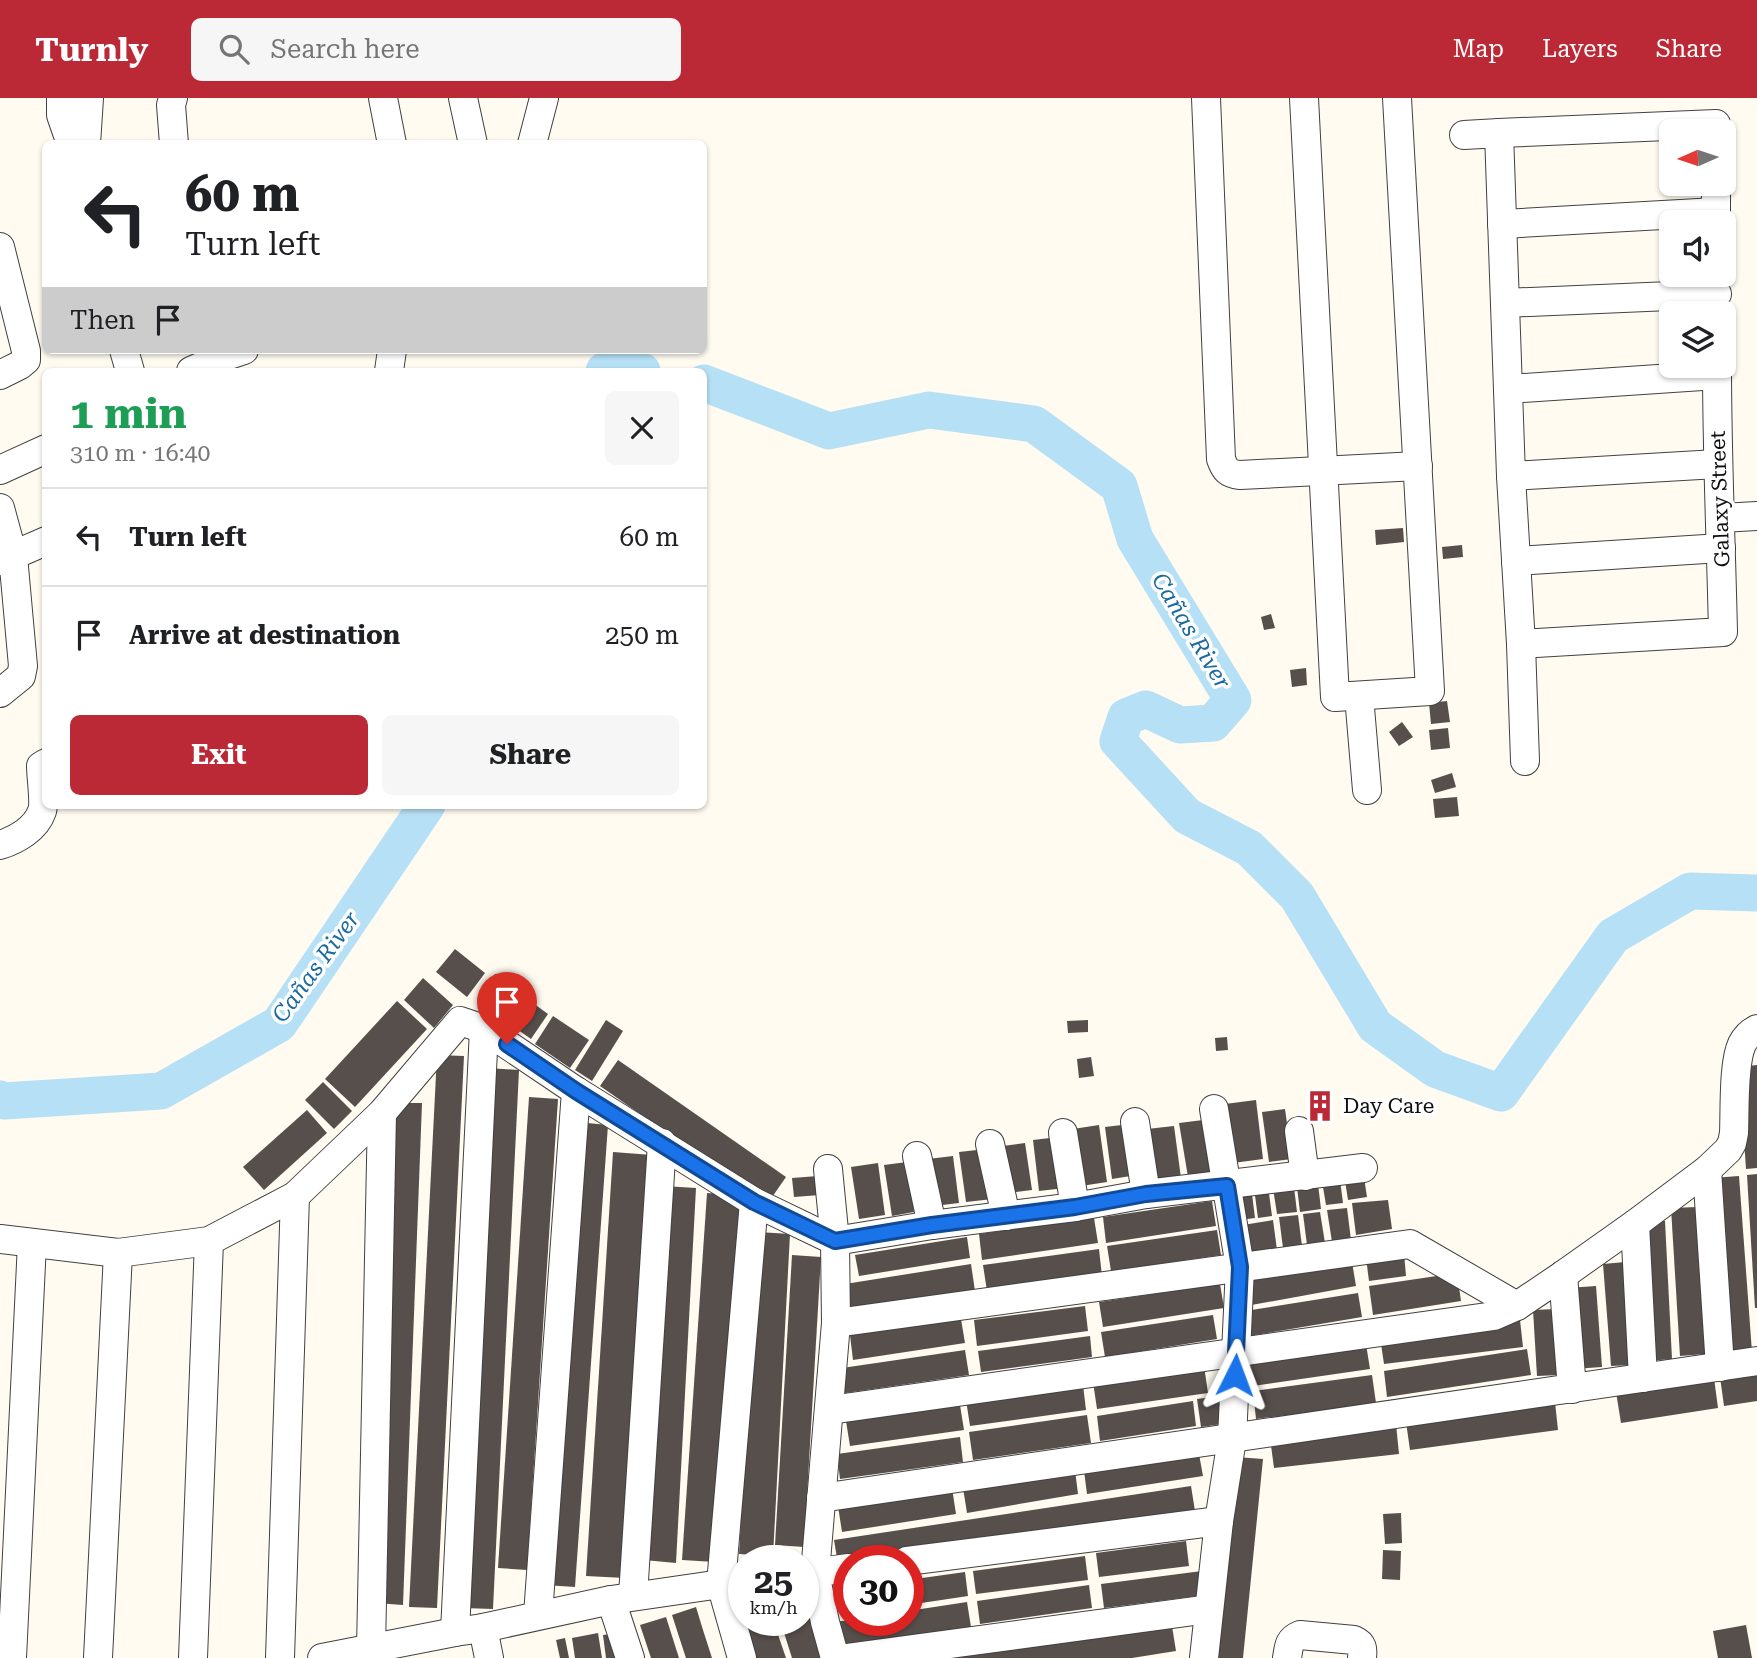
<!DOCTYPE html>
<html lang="en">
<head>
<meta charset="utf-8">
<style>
	:root { --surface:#fff; --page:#f6f6f6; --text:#202124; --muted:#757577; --line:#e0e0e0; --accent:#bb2937 }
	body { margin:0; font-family:"Roboto Serif",serif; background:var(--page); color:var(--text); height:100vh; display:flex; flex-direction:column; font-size:26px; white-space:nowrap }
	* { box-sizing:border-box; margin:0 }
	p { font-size:23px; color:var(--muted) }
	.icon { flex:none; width:38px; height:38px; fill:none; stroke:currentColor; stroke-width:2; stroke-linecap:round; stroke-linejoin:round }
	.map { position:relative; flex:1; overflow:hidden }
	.drawer { position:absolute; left:42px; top:270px; width:665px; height:441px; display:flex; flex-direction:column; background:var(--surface); border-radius:10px; box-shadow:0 2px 5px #0004 }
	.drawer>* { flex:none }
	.guide { position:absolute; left:42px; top:42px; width:665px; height:214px; border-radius:10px; box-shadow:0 2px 5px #0004; background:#fff; color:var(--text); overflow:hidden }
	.needle { width:46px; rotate:267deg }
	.fabs { position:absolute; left:1659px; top:21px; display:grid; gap:14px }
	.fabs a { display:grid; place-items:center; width:77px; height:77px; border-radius:10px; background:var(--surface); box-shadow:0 2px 5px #0004; font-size:35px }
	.speed { position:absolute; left:728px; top:1447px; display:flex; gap:14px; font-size:35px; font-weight:700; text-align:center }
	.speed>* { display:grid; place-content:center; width:91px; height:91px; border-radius:50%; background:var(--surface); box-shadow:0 2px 5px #0004; line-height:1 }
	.speed small { font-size:18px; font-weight:400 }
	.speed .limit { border:10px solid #d22; background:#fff; color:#111 }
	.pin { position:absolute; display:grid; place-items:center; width:60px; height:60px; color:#fff; margin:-72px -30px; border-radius:50% 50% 50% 0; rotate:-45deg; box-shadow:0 0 7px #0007 }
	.pin .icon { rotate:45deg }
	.me { position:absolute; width:77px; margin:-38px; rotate:3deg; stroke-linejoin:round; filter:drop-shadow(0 0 5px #0008) }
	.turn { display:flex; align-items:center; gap:24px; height:147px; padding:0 28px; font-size:32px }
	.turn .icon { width:91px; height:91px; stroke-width:2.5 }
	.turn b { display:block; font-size:49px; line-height:60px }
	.then { display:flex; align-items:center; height:66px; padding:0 28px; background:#0003; gap:14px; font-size:26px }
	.round { display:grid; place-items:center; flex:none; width:74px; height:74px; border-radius:10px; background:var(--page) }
	.overview { display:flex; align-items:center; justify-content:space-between; height:119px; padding:0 28px }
	h1 { font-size:42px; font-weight:700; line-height:52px; color:#1e9e55 }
	.action { display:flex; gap:14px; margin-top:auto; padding:14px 28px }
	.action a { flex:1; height:80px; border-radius:10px; background:var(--accent); color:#fff; font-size:28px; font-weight:700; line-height:80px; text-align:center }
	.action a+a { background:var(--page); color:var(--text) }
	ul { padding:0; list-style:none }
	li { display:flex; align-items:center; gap:21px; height:98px; padding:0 28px; border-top:2px solid var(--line) }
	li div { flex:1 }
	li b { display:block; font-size:26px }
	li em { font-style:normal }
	header { display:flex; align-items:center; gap:42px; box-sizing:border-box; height:98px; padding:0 35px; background:var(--accent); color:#fff }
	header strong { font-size:33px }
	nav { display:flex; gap:38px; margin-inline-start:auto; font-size:24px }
	.search { width:490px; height:63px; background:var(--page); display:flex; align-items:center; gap:18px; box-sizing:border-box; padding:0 24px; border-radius:10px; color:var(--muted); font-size:26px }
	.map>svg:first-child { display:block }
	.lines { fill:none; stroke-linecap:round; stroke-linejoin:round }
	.river { stroke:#b6e0f5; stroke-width:37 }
	.building { fill:#574f4b }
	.minor-casing { stroke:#414141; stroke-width:30 }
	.minor { stroke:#fff; stroke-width:28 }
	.route-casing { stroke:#114b97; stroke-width:18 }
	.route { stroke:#1a73e8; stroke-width:12 }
	.labels { text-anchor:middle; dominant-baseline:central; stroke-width:7; stroke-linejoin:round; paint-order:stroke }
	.street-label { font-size:21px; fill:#0e0e0e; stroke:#fff }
	.poi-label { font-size:21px; fill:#0e0e0e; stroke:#fff; text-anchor:start }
	.water-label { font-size:23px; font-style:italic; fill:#1a6a9d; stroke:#fff }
</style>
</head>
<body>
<header>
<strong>Turnly</strong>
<div class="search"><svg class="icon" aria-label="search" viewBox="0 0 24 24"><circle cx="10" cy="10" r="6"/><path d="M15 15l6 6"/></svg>Search here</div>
<nav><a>Map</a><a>Layers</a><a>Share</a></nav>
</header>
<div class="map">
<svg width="1757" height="1560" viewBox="0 0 1757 1560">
	<rect width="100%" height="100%" fill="#fffbf0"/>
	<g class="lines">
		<g class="river">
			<polyline points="604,273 610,269 642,273"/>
			<polyline points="704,285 829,333 929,312 1034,326 1119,388 1135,441 1233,602 1213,625 1180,627 1146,611 1126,619 1118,643 1187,718 1249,750 1297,798 1375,928 1435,971 1501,995 1613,838 1690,793 1757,795"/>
			<polyline points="0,1001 4,1003 161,993 279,926 427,707"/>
		</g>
	</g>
	<g class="building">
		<polygon points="1403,430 1404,444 1376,447 1375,432"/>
		<polygon points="1462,447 1463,459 1443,461 1442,449"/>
		<polygon points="1271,516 1275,530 1264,532 1261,519"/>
		<polygon points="1306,570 1307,587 1292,589 1290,572"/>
		<polygon points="1447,603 1450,624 1431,626 1429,605"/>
		<polygon points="1402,624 1413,639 1399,648 1389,634"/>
		<polygon points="1448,630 1450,650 1431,652 1429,632"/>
		<polygon points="1452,675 1456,689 1435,695 1431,682"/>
		<polygon points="1457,699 1459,718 1435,720 1433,701"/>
		<polygon points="455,851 485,875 467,899 436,874"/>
		<polygon points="495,876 511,887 492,912 477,901"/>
		<polygon points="423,880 453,907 434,930 404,902"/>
		<polygon points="515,892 548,916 531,941 497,917"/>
		<polygon points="397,903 427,931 355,1009 325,981"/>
		<polygon points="553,918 589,942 570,970 535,946"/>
		<polygon points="606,922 623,933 592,983 575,972"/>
		<polygon points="1088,922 1088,934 1068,935 1067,923"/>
		<polygon points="1227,939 1228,952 1216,953 1215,940"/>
		<polygon points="437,957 464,958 437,1510 409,1509"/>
		<polygon points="1091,959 1094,978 1079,980 1077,961"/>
		<polygon points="618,962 786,1079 768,1105 600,988"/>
		<polygon points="1757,967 1757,1070 1746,1071 1739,969"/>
		<polygon points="488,970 519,972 493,1511 463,1510"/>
		<polygon points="323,984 352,1013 334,1031 305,1002"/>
		<polygon points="1327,995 1331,1017 1311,1020 1309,998"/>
		<polygon points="529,999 558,1001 527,1472 498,1470"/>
		<polygon points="1256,1002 1263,1061 1233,1065 1225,1006"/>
		<polygon points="395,1005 422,1005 403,1507 376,1505"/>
		<polygon points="1285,1011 1292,1061 1269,1064 1262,1014"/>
		<polygon points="307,1012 327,1035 264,1092 243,1069"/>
		<polygon points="1203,1022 1211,1075 1188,1079 1179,1025"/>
		<polygon points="577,1024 608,1027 575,1489 545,1487"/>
		<polygon points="1130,1026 1137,1077 1112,1081 1105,1029"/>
		<polygon points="1099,1027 1107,1084 1081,1088 1073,1031"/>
		<polygon points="1174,1028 1181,1080 1153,1084 1147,1031"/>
		<polygon points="1058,1039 1065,1090 1039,1093 1033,1042"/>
		<polygon points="1025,1045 1032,1092 1009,1095 1003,1048"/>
		<polygon points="986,1051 993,1101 966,1104 959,1054"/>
		<polygon points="613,1054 652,1057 625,1480 586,1478"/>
		<polygon points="953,1058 959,1105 934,1108 928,1061"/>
		<polygon points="907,1064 914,1114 892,1118 884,1067"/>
		<polygon points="878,1065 885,1117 859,1121 851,1069"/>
		<polygon points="1363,1073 1367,1099 1348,1102 1344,1076"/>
		<polygon points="1339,1074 1343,1105 1326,1107 1321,1077"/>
		<polygon points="1757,1076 1757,1210 1755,1210 1747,1077"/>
		<polygon points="818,1078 820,1097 794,1099 792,1080"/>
		<polygon points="1317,1078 1321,1111 1300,1114 1296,1081"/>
		<polygon points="1739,1078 1752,1254 1725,1256 1712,1080"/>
		<polygon points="1293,1081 1297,1114 1277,1116 1272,1084"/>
		<polygon points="664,1088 696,1090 676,1465 644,1462"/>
		<polygon points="1251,1088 1255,1120 1240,1122 1235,1090"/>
		<polygon points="1268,1088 1272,1118 1258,1120 1254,1090"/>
		<polygon points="707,1095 740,1097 715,1464 682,1462"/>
		<polygon points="1388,1102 1392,1131 1356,1137 1352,1105"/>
		<polygon points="1212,1103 1216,1128 1106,1145 1103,1119"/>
		<polygon points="1697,1109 1705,1256 1680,1258 1671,1110"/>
		<polygon points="1347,1110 1351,1142 1332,1144 1327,1112"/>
		<polygon points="1320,1114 1325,1145 1307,1147 1303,1116"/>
		<polygon points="1298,1117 1302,1148 1283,1150 1279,1119"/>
		<polygon points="1094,1120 1098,1145 982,1162 979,1136"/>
		<polygon points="1273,1122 1277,1152 1247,1157 1243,1127"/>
		<polygon points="1665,1123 1672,1261 1647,1263 1640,1124"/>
		<polygon points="1217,1132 1221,1157 1111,1173 1107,1148"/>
		<polygon points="757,1134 790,1136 773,1458 739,1456"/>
		<polygon points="967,1139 970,1160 859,1178 855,1157"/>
		<polygon points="1099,1151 1102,1178 987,1193 983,1167"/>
		<polygon points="1404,1155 1406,1178 1369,1183 1366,1160"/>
		<polygon points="792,1157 821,1159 804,1449 775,1447"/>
		<polygon points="1351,1158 1356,1188 1246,1208 1241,1178"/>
		<polygon points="1625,1164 1633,1267 1611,1268 1603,1166"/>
		<polygon points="971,1166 975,1193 849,1213 845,1186"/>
		<polygon points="1457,1175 1461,1203 1373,1217 1369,1188"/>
		<polygon points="1220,1186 1224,1210 1103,1229 1099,1204"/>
		<polygon points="1596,1188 1602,1269 1573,1271 1568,1190"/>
		<polygon points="1358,1195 1362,1219 1249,1238 1245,1213"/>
		<polygon points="1085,1208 1088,1233 977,1248 974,1222"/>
		<polygon points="1556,1211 1559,1277 1537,1278 1533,1212"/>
		<polygon points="1213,1217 1217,1241 1105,1259 1101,1234"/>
		<polygon points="961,1221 965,1245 853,1262 850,1237"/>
		<polygon points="1520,1222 1523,1249 1384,1266 1380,1239"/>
		<polygon points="1090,1238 1092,1259 981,1274 978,1253"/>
		<polygon points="1366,1246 1370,1271 1253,1288 1249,1263"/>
		<polygon points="1527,1251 1531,1277 1387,1299 1384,1273"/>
		<polygon points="965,1252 969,1277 845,1295 842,1270"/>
		<polygon points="1204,1268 1208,1295 1097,1311 1093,1284"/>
		<polygon points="1757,1273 1757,1303 1724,1308 1720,1279"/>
		<polygon points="1372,1277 1376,1305 1256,1321 1253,1293"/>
		<polygon points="1714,1280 1718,1310 1621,1325 1616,1294"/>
		<polygon points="1083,1287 1086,1312 970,1328 966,1302"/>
		<polygon points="1218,1298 1222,1326 1201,1329 1197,1301"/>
		<polygon points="1193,1303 1196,1328 1100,1343 1097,1318"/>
		<polygon points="1555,1304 1558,1332 1410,1352 1406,1324"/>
		<polygon points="960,1307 964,1332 850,1348 846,1323"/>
		<polygon points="1087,1317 1091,1345 973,1362 969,1334"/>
		<polygon points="1396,1326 1399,1356 1274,1370 1270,1340"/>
		<polygon points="960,1339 963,1364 840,1381 837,1356"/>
		<polygon points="1199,1356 1203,1378 1087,1396 1084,1373"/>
		<polygon points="1236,1359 1263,1361 1243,1560 1216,1560"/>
		<polygon points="1075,1372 1078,1396 967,1415 963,1390"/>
		<polygon points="1191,1388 1195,1413 838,1466 834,1442"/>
		<polygon points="952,1390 956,1416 842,1434 838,1408"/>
		<polygon points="1401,1415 1402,1445 1385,1446 1383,1416"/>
		<polygon points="1186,1443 1189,1468 1099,1479 1096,1455"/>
		<polygon points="1383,1452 1401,1453 1400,1482 1382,1481"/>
		<polygon points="1085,1458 1088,1482 976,1496 973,1473"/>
		<polygon points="1202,1473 1205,1497 1104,1510 1101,1486"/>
		<polygon points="965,1474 968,1498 908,1507 908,1482"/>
		<polygon points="1089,1487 1092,1510 980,1526 977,1503"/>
		<polygon points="849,1491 849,1516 841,1517 837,1493"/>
		<polygon points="744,1503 744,1522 773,1522 786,1560 752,1560 734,1506"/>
		<polygon points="967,1504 971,1529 844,1548 840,1523 908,1522 908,1513"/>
		<polygon points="806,1506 824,1560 792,1560 780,1522 803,1522 803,1507"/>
		<polygon points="696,1509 703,1532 712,1560 686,1560 683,1551 672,1517"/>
		<polygon points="666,1519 679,1560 651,1560 640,1527"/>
		<polygon points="1171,1522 1176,1553 1132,1560 943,1560"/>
		<polygon points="1746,1527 1752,1560 1718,1560 1713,1533"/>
		<polygon points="598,1535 602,1560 575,1560 572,1540"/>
		<polygon points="612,1536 616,1560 606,1560 603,1537"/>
		<polygon points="565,1540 569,1560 560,1560 556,1542"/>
	</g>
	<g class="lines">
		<defs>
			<g id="minor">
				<polyline points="61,0 61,17 71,46"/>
				<polyline points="173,0 171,7 174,46"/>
				<polyline points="383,0 392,46"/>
				<polyline points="463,0 473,46"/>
				<path d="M1206 0 1221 361C1225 372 1228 376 1240 377L1418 368"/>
				<polyline points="1304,0 1335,599 1430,593 1397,0"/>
				<polyline points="1499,35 1716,26"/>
				<path d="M1464 37 1499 35 1511 378 1521 546 1723 534C1721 445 1717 357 1717 268"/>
				<polyline points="86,46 89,0"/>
				<polyline points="532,46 544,0"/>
				<polyline points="1716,86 1716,124"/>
				<polyline points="1502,126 1716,114"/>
				<polyline points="0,149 26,253 26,262 20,267 0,277"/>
				<polyline points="1505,205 1717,196"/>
				<polyline points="124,252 130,273"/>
				<polyline points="191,273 220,260 244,252"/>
				<polyline points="389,273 392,252"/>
				<polyline points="1508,291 1717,277"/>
				<polyline points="0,372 46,351"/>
				<polyline points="1511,378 1717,366"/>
				<polyline points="0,410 13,458 23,568 21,578 0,595"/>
				<polyline points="1721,420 1757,418"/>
				<polyline points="0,463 46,443"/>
				<polyline points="1516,463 1721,450"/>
				<polyline points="1521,546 1525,663"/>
				<polyline points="1359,598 1367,692"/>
				<path d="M0 747C16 742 36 731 42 713 45 705 41 678 41 668L46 665"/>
				<polyline points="1135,1024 1146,1096"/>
				<polyline points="1299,1033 1305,1078"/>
				<polyline points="1063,1035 1075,1109"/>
				<polyline points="990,1046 1006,1118"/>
				<polyline points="917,1058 932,1127"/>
				<polyline points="828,1071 835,1143 836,1225 815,1475 825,1524 835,1560"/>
				<polyline points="1707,1072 1720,1269"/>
				<polyline points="1635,1126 1643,1280"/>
				<polyline points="0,1141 118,1155 209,1143 295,1098 382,1015 460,923 484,931 576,993 754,1104 835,1143 932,1127 1075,1109 1146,1096 1363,1070"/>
				<polyline points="1563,1177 1572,1291"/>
				<polyline points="836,1225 1410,1146 1517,1208"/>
				<path d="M830 1312 1494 1218 1517 1208 1563 1177 1635 1126 1707 1072 1728 1052 1732 1045 1734 1035C1735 1013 1733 965 1742 946 1745 940 1751 934 1757 931"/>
				<polyline points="821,1400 1757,1263"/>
				<polyline points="907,1463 1219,1423"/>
				<polyline points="803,1476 849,1470"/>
				<polyline points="633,1498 662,1045"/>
				<polyline points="611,1502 630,1560"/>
				<polyline points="538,1517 576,993"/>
				<polyline points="483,1530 489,1560"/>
				<polyline points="455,1534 484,931"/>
				<polyline points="371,1551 382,1015"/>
				<polyline points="12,1560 32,1145"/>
				<polyline points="98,1560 118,1155"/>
				<polyline points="193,1560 209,1143"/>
				<polyline points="280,1560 295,1098"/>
				<polyline points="322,1560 455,1534 483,1530 611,1502 721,1486"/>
				<polyline points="742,1560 721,1486 754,1104"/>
				<polyline points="846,1560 1209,1511"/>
				<polyline points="1204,1560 1219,1423 1232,1341 1240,1169 1214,1011"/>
				<path d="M1287 1560C1289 1549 1288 1542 1300 1537L1354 1542C1363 1546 1363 1551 1362 1560"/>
			</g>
		</defs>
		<use href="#minor" class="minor-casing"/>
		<use href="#minor" class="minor"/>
	</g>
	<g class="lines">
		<defs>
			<polyline id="route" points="507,946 576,993 754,1104 835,1143 932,1127 1075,1109 1146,1096 1227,1088 1240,1169 1235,1277"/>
		</defs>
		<use href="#route" class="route-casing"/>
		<use href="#route" class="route"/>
	</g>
	<defs>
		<symbol id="building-bare" viewBox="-9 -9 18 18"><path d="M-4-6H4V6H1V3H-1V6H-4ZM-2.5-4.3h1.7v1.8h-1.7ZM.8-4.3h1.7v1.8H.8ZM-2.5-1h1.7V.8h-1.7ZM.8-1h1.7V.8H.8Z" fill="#bb2937" stroke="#fff" stroke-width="2.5" paint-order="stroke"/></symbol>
	</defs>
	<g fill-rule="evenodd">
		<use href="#building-bare" x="1298" y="986" width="44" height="44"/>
	</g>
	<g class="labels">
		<g class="street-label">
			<text transform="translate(1720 401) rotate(-92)">Galaxy Street</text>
		</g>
		<g class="poi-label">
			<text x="1343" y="1008">Day Care</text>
		</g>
		<g class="water-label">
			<text transform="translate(1191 533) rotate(59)">Cañas River</text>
			<text transform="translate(316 869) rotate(-54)">Cañas River</text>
		</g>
	</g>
</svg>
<div class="fabs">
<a><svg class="needle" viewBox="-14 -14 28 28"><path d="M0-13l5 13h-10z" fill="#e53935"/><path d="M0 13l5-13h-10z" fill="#757577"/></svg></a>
<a><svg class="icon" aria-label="sound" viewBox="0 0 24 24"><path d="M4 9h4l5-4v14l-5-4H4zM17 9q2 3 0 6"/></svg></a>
<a><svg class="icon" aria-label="layers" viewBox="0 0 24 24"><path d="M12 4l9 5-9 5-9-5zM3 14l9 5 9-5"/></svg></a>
</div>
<div class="speed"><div>25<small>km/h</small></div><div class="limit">30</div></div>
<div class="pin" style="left:507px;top:946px;background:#d93025"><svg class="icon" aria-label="arrive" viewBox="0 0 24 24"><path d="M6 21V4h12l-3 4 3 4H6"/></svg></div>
<svg class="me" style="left:1235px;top:1277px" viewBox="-20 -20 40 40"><path d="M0-17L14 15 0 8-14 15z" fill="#1a73e8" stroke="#fff" stroke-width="4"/></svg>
<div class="guide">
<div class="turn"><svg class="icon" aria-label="left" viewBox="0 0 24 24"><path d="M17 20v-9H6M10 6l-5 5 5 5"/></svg><div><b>60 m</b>Turn left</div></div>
<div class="then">Then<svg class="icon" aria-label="arrive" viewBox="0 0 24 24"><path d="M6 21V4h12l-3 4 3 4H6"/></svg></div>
</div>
<section class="drawer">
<div class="overview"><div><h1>1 min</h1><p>310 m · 16:40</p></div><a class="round"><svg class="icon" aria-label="close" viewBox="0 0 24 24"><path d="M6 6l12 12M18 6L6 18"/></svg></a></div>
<ul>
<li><svg class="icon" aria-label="left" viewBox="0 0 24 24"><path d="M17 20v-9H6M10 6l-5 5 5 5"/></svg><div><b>Turn left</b></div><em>60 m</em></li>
<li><svg class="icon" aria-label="arrive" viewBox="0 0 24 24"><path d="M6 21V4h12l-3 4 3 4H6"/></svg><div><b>Arrive at destination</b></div><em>250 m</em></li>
</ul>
<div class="action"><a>Exit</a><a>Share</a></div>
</section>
</div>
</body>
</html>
